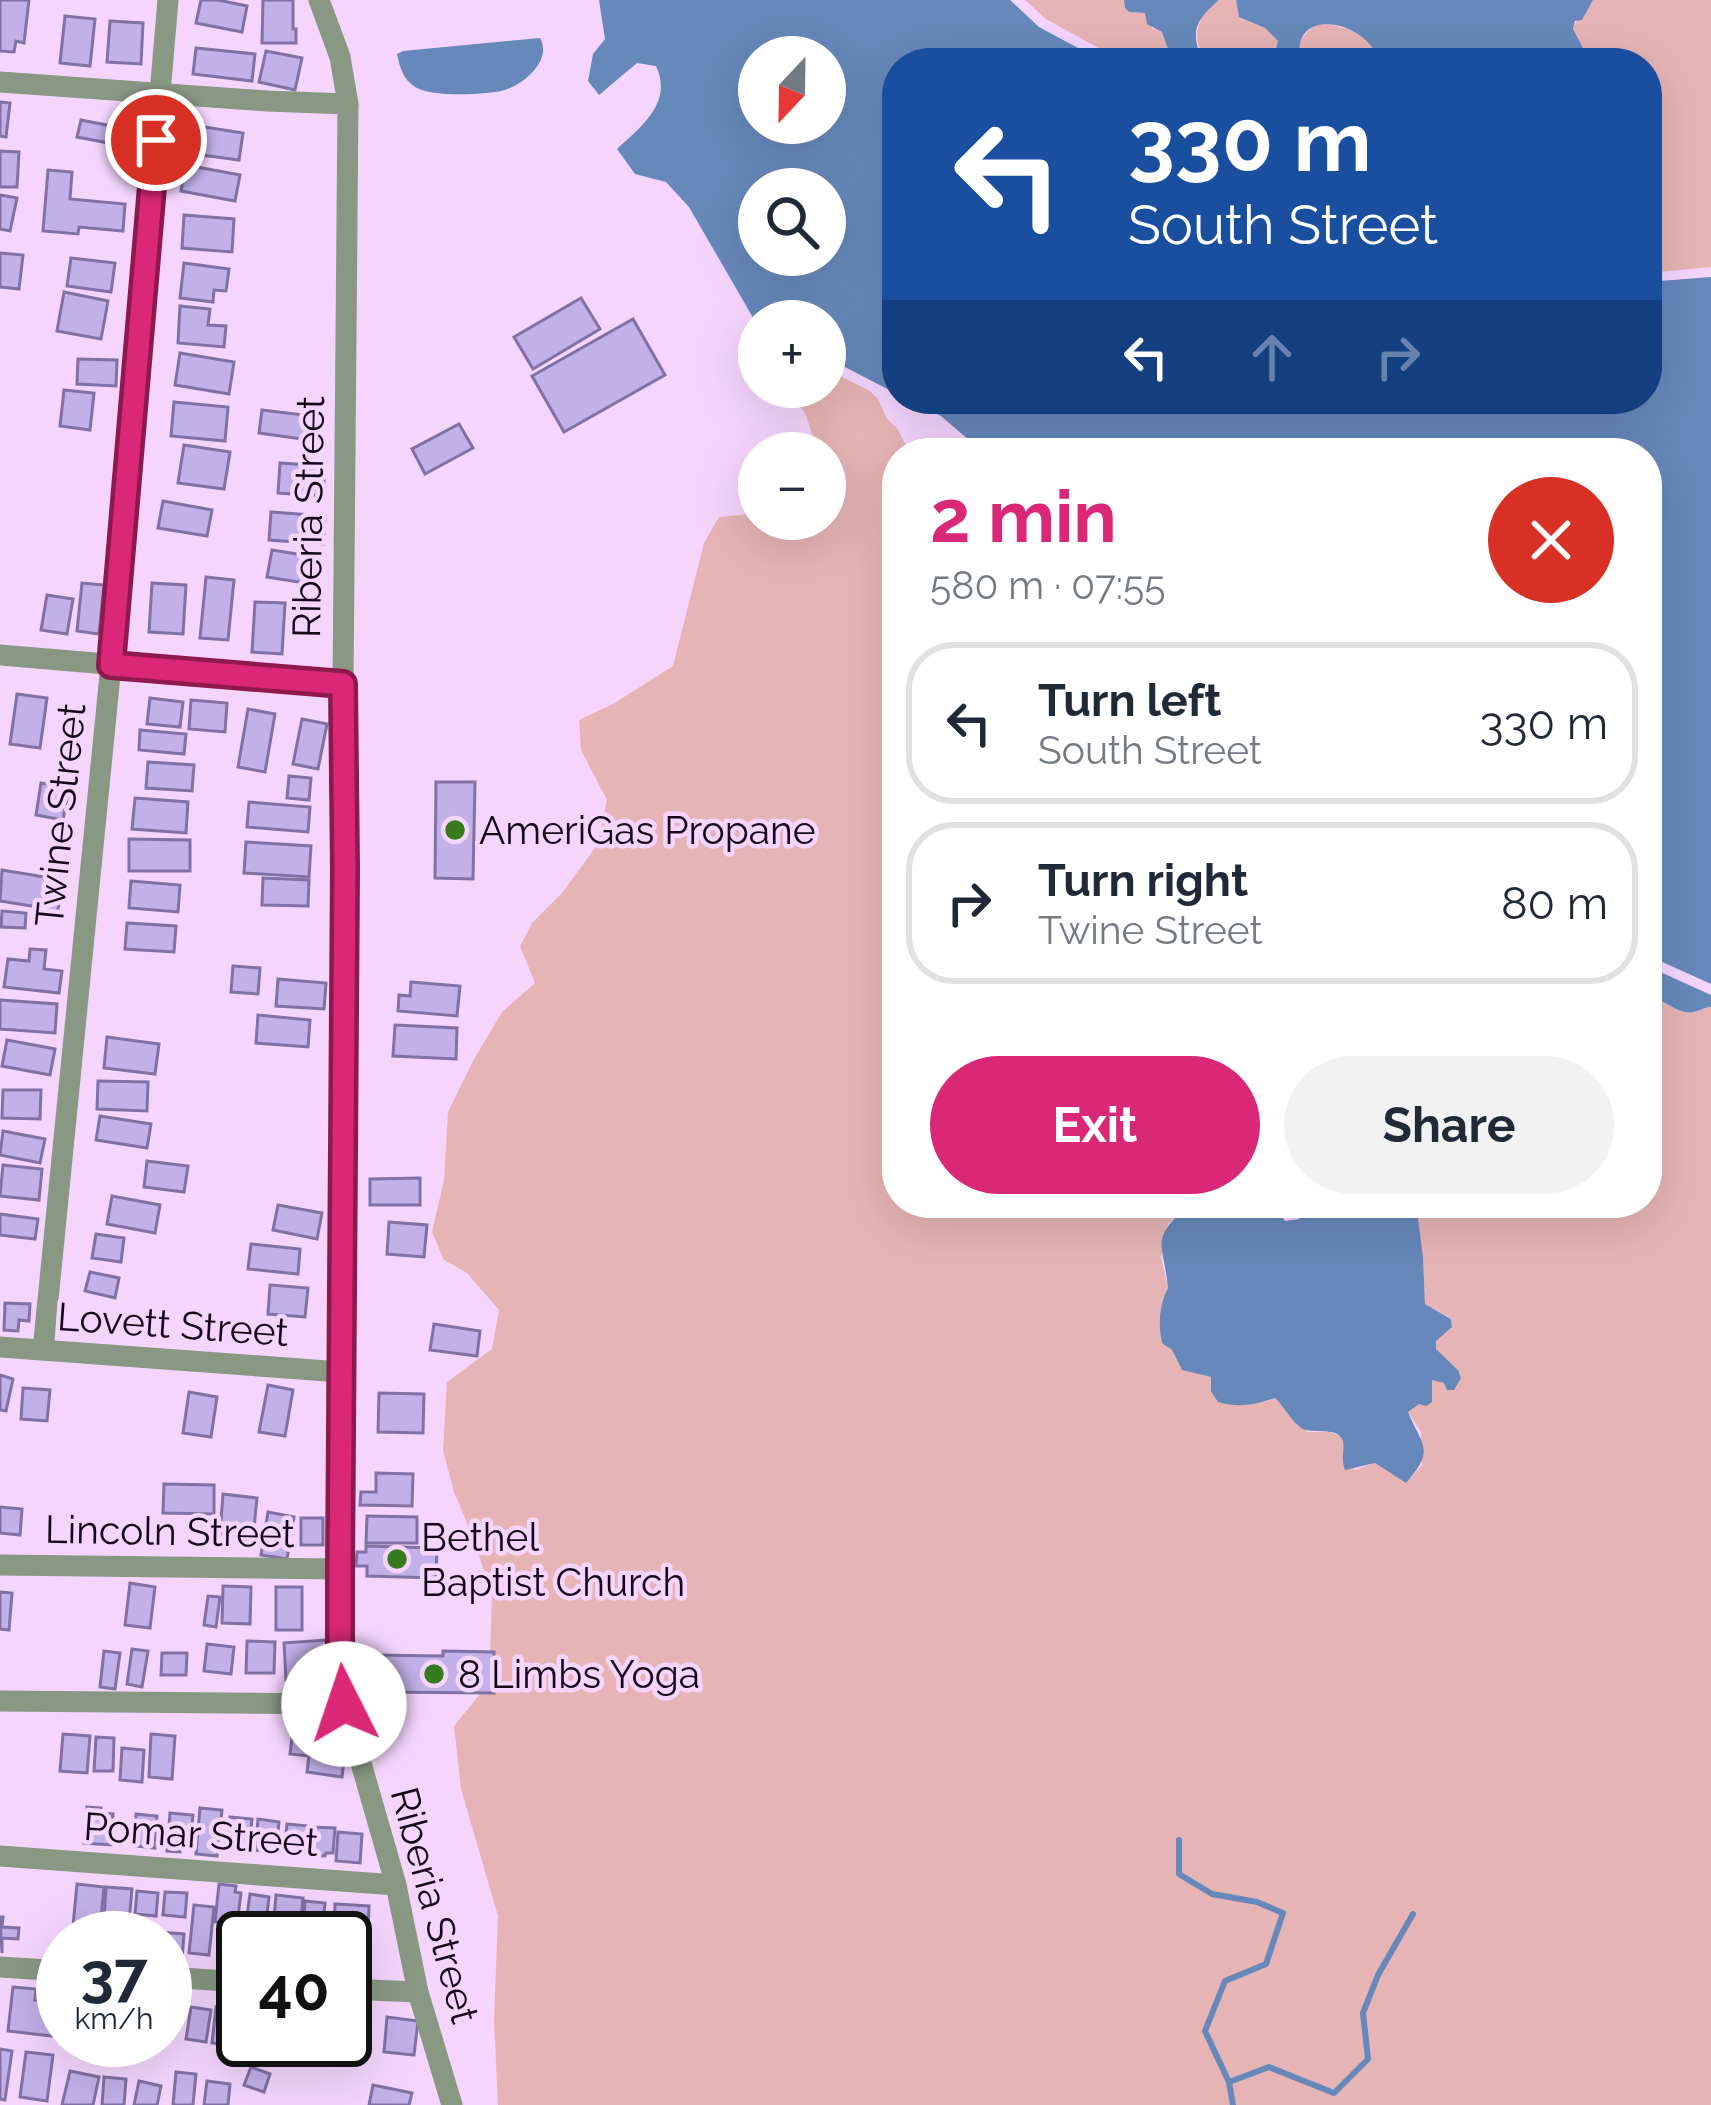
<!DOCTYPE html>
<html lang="en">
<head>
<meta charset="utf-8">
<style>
	:root { --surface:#fff; --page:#f2f2f3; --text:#1f2937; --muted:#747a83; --line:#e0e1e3; --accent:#db2777 }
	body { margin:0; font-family:Raleway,sans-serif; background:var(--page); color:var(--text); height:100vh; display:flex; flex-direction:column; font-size:45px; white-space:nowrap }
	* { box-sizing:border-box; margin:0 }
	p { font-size:39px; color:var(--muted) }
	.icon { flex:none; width:66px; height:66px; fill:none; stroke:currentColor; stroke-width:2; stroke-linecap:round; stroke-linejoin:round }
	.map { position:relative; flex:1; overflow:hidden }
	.drawer { position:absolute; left:882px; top:438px; width:780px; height:780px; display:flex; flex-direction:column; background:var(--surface); border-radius:48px; box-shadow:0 12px 48px #0002 }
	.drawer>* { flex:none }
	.guide { position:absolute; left:882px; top:48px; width:780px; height:366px; border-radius:48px; box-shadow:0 12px 48px #0002; background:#1a4fa0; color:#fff; overflow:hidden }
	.needle { width:78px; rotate:202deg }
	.controls { position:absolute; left:738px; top:36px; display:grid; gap:24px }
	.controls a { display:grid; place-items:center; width:108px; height:108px; border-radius:50%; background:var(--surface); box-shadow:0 12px 48px #0002; font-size:60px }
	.speed { position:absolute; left:36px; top:1911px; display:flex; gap:24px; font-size:60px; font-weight:700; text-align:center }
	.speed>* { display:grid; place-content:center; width:156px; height:156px; border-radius:50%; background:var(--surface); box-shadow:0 12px 48px #0002; line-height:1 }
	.speed small { font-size:30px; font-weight:400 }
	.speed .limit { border:6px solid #111; border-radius:18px; background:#fff; color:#111 }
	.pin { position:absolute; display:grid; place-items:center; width:102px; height:102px; color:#fff; margin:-51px; border:6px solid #fff; border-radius:50%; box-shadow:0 3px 12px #0007 }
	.me { position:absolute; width:132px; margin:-66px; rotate:356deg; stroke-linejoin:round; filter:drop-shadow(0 0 9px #0008) }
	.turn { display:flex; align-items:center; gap:42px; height:252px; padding:0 48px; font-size:54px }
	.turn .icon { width:156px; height:156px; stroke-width:2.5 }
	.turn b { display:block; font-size:84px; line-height:102px }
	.lanes { display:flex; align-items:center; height:114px; padding:0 48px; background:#0003; justify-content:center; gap:60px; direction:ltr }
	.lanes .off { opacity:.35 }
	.round { display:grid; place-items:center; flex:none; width:126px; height:126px; border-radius:63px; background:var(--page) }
	.headline { display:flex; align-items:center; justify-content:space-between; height:204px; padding:0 48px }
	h1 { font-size:72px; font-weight:700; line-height:90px; color:var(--accent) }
	.primary-button { display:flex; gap:24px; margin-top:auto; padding:24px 48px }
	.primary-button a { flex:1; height:138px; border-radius:72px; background:var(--accent); color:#fff; font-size:48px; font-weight:700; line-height:138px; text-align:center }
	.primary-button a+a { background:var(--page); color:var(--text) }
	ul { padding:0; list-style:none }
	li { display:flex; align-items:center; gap:36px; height:162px; margin:0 24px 18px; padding:0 24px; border:6px solid var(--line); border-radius:48px }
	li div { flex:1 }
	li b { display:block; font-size:45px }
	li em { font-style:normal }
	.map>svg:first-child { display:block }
	.green { fill:#e6b4b4 }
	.water { fill:#6688ba; fill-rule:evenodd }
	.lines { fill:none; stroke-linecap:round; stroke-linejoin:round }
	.stream { stroke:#6688ba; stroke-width:6 }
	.building { fill:#c2b1e9; stroke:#8171a4; stroke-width:3 }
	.minor { stroke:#889883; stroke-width:21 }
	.route-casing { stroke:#8e194d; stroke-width:30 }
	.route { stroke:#db2777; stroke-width:21 }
	.poi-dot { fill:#387b1c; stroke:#f5d5fe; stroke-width:4.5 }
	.labels { text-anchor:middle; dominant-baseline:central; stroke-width:9; stroke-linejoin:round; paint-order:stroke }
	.street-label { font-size:39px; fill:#160819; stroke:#f5d5fe }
	.poi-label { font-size:39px; fill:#160819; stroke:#f5d5fe; text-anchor:start }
</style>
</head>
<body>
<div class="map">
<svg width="1711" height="2105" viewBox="0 0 1711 2105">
	<rect width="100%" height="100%" fill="#f5d5fe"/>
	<g class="green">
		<polygon points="1025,0 1124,0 1125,8 1129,12 1146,13 1152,28 1162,32 1173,63 1138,63 1135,52 1123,49 1115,57 1046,19"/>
		<path d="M1219 0H1236L1239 17 1265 28 1278 41 1272 63H1195L1200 49C1192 29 1202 12 1219 0Z"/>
		<path d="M1593 0H1711V267L1647 273V63H1584L1588 57 1573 29C1576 17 1588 12 1593 0Z"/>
		<path d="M1323 23C1345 28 1368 32 1377 56L1374 63H1301C1295 44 1304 29 1323 23Z"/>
		<path d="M825 375H838L870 391 878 399 887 419 897 428 905 444 922 453H897V1203H1190L1168 1224 1161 1257 1168 1288C1159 1305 1158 1325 1162 1343L1172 1350 1182 1370 1211 1377 1260 1403 1275 1398 1308 1432H1330L1341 1437 1354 1470 1375 1463 1406 1483 1422 1465 1421 1432 1408 1412 1430 1390 1431 1379 1444 1383 1458 1370 1436 1349V1341L1452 1326 1451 1318 1425 1304 1423 1257 1416 1203H1647V1001L1650 996C1664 1000 1679 1015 1693 1012 1699 1011 1705 1008 1711 1007V2105H498L494 2021 498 1916 461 1789 454 1726 489 1683 492 1596 473 1537 454 1492 443 1450 447 1382 492 1349 499 1310 467 1273 444 1260 432 1232 444 1180 448 1112 473 1061 502 1012 535 983 520 946 532 923 563 892 597 845 607 800 581 750 579 720 613 704 673 666 704 543 719 517 759 513V519H825V453H819L805 413 786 387H825Z"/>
	</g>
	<g class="water">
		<path d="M599 0H1010L1039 27 1106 63H897V394L841 365H825V321H759V328L689 207 666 182 635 174 617 149C642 126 673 102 656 66L637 63 599 95 588 81 593 54 605 39ZM825 57V123H759V57ZM825 189V255H759V189Z"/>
		<path d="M1124 0H1219C1210 8 1196 20 1196 34 1195 47 1202 49 1195 63H1173L1162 32 1147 24 1145 13 1129 12 1125 8Z"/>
		<path d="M1236 0H1593L1582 20 1575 21 1573 29 1588 57 1584 63H1374L1377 56C1362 19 1288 6 1301 63H1272L1278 41 1265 28 1239 17Z"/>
		<path d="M540 38C553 61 522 86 501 91 482 95 431 97 415 87 403 79 400 68 397 54L403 51Z"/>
		<polygon points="1711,277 1711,984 1647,955 1647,453 984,453 941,416 907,399 1647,399 1647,282"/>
		<path d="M1647 966 1711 995V1007C1705 1007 1700 1011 1693 1012 1679 1015 1664 1000 1650 996L1647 1001Z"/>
		<path d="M1190 1203C1209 1203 1219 1213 1236 1216 1260 1203 1268 1193 1285 1221L1299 1219 1309 1203H1416L1423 1257 1425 1304 1451 1319 1452 1327 1436 1341V1349L1458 1370 1461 1378 1454 1390H1447L1444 1383 1432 1380V1402L1426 1406 1419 1404 1408 1412C1422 1446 1436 1449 1406 1483L1375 1463 1345 1470C1340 1457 1346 1446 1342 1439 1336 1427 1314 1434 1303 1429 1291 1422 1285 1407 1275 1398 1254 1405 1239 1408 1218 1402L1211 1391V1377L1182 1370 1172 1350 1162 1343C1158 1325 1159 1305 1168 1288 1163 1239 1149 1242 1190 1203Z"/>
	</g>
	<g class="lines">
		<g class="stream">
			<polyline points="1179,1840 1179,1874 1212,1894 1257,1902 1283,1913 1266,1964 1225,1981 1205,2031 1229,2082"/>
			<polyline points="1233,2105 1229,2082 1269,2067 1334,2093 1368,2059 1363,2013 1378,1975 1413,1914"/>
		</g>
	</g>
	<g class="building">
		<polygon points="0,0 29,0 24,43 16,41 14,52 0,51"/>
		<polygon points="201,0 218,0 247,6 242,32 196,23"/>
		<polygon points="263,0 293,0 293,29 296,29 296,43 262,43"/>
		<polygon points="65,16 95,19 90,66 60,63"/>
		<polygon points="110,21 143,23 141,64 107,62"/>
		<polygon points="196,48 255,54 252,81 193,74"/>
		<polygon points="266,51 302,58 295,90 259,82"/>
		<polygon points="0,102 10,103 6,137 0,136"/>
		<polygon points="81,120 132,130 129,147 77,137"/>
		<polygon points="198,126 243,133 239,160 194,154"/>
		<polygon points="0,151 19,152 17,187 0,187"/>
		<polygon points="186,165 240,175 235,201 181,191"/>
		<polygon points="48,170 72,172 70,199 125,204 123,231 79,227 78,234 43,231"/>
		<polygon points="0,195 17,198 10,231 0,229"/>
		<polygon points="184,215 234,219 232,252 182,248"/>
		<polygon points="0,253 23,255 19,289 0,287"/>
		<polygon points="71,258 115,263 111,292 67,286"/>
		<polygon points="184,263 229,269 226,291 214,290 213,302 180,298"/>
		<polygon points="64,292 108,301 101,339 57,331"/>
		<polygon points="581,298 600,329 533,369 514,337"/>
		<polygon points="180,306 210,309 208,325 226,326 224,347 178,343"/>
		<polygon points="633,319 665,375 564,432 532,376"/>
		<polygon points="180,353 234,362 229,394 175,385"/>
		<polygon points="78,359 117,360 116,386 77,384"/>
		<polygon points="64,390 94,393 90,430 60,426"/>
		<polygon points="174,402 228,407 225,441 171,436"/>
		<polygon points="262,410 312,416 309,440 259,433"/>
		<polygon points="459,424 473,448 425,474 412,449"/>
		<polygon points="184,445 230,452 224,489 178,483"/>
		<polygon points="280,463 325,466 323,496 278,493"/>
		<polygon points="163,501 212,510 207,536 158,528"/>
		<polygon points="271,512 325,516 323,544 269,540"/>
		<polygon points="272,550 316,557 311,584 267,577"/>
		<polygon points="206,577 234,580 228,640 200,638"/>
		<polygon points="82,583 104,585 99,634 77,631"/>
		<polygon points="152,583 186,585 183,634 149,632"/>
		<polygon points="47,595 73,599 67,634 41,630"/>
		<polygon points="255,602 285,603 282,654 252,652"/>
		<polygon points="17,694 47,698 40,748 10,744"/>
		<polygon points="150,698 183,702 180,727 147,724"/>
		<polygon points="191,700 227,703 225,732 189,729"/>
		<polygon points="248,709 275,714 265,772 238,767"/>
		<polygon points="302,719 327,724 318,769 293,764"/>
		<polygon points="140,730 186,734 184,754 139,750"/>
		<polygon points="148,762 194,765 192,791 146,788"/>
		<polygon points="289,776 311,778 309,800 287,798"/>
		<polygon points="436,782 475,782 473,879 435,878"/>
		<polygon points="41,783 69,788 63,820 36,815"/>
		<polygon points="135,798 188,802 186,833 132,829"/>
		<polygon points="249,802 310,807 308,832 247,827"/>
		<polygon points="129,839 190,840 190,871 129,871"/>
		<polygon points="246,842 311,846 309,877 244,873"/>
		<polygon points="2,870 63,880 57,915 37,912 38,907 0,901"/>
		<polygon points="263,878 309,880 308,906 262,905"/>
		<polygon points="131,881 180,885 178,912 129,908"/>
		<polygon points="2,911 26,913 25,928 1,927"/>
		<polygon points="127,923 176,926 174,952 125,949"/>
		<polygon points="30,949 46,950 44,969 62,971 59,993 4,987 8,959 29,961"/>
		<polygon points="233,966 260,968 258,994 231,992"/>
		<polygon points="278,979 326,983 324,1009 276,1006"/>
		<polygon points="411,982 460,986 457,1016 398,1011 399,995 410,996"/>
		<polygon points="0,1000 57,1004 55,1033 0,1029"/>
		<polygon points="258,1015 310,1020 308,1047 256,1043"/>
		<polygon points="395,1025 457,1028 456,1059 393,1056"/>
		<polygon points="107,1037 159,1044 155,1074 104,1068"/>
		<polygon points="7,1040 55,1049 50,1075 2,1066"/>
		<polygon points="98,1081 148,1082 147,1111 97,1109"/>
		<polygon points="3,1090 41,1090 40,1119 2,1118"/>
		<polygon points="100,1116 151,1124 147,1148 96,1140"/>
		<polygon points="3,1131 45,1139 40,1163 0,1155"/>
		<polygon points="147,1161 188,1166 184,1192 144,1187"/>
		<polygon points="3,1165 42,1169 39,1200 0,1196"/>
		<polygon points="420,1178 420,1205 370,1205 370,1179"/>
		<polygon points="112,1196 160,1205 155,1233 107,1224"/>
		<polygon points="278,1205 322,1213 317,1239 273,1230"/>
		<polygon points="0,1214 38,1219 35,1239 0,1235"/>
		<polygon points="389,1222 427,1225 424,1257 387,1254"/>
		<polygon points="96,1234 124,1238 121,1262 92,1258"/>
		<polygon points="251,1244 300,1249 298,1274 248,1269"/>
		<polygon points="90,1272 119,1278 115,1298 85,1291"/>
		<polygon points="270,1285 308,1288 305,1317 268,1314"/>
		<polygon points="5,1303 30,1304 29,1321 19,1320 18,1331 4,1330"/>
		<polygon points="434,1324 480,1331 477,1356 430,1350"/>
		<polygon points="0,1375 13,1379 6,1411 0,1410"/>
		<polygon points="268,1385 293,1390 285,1436 259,1432"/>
		<polygon points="23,1388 50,1390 47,1421 21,1419"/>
		<polygon points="189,1392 217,1397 211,1437 183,1433"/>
		<polygon points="379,1393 424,1394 423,1433 378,1432"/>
		<polygon points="376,1473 413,1474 412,1506 360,1505 361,1492 376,1492"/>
		<polygon points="164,1484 214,1485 214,1514 163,1513"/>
		<polygon points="223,1494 257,1498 253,1538 220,1534"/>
		<polygon points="0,1507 22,1509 20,1535 0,1533"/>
		<polygon points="268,1512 294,1517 287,1559 261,1555"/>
		<polygon points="367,1516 417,1517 417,1543 366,1543"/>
		<rect x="301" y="1518" width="22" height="27"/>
		<polygon points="366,1546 437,1548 436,1578 367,1576 367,1566 356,1566 357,1552 366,1552"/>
		<polygon points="130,1583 155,1587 150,1628 125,1625"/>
		<polygon points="223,1586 251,1587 250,1624 222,1623"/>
		<rect x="276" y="1587" width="26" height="43"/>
		<polygon points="0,1592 12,1593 9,1630 0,1629"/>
		<polygon points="208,1596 220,1597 216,1627 204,1625"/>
		<polygon points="327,1640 329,1678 286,1680 284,1643"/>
		<polygon points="247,1641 275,1642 274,1673 246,1673"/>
		<polygon points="207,1644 234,1647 231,1674 204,1671"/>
		<polygon points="132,1649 148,1651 142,1687 127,1684"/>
		<polygon points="104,1651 120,1653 115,1689 100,1687"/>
		<polygon points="443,1651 494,1652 494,1693 375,1692 375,1655 443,1656"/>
		<polygon points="162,1653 187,1653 186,1675 161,1675"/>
		<polygon points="294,1722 338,1727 335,1751 345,1753 342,1777 307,1772 309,1756 290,1754"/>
		<polygon points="63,1734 90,1736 87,1773 60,1771"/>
		<polygon points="151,1734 175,1736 172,1779 149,1777"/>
		<polygon points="96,1737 114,1738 113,1771 94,1771"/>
		<polygon points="122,1748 144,1750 142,1782 120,1780"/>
		<polygon points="87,1807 101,1808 100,1813 113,1814 111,1845 84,1843"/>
		<polygon points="200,1808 222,1810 217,1856 196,1854"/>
		<polygon points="170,1813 193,1815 190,1848 180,1847 180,1852 167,1851"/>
		<polygon points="136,1814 157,1816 155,1848 135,1846"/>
		<polygon points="230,1817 252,1819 249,1850 227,1847"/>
		<polygon points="258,1819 279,1822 276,1852 255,1850"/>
		<polygon points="287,1824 309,1826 307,1844 302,1843 301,1855 284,1853"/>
		<polygon points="311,1827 335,1828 333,1853 326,1853 325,1856 309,1855"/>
		<polygon points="338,1832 362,1834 360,1863 336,1861"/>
		<polygon points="77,1884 104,1887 100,1929 73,1926"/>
		<polygon points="219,1884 236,1886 235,1892 241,1893 237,1924 215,1922"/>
		<polygon points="106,1887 132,1889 129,1922 104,1920"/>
		<polygon points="137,1891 158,1893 156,1916 135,1914"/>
		<polygon points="165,1892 187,1893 185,1917 163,1915"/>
		<polygon points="250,1894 269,1897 265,1931 272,1931 271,1936 292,1938 244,1938"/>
		<polygon points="276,1895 303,1898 300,1931 273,1929"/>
		<polygon points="305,1901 325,1903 324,1914 328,1914 327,1926 303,1924"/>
		<polygon points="335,1904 369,1906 368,1933 334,1931"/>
		<polygon points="194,1905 214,1907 209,1955 189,1953"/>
		<polygon points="0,1917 3,1917 2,1927 19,1928 18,1939 2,1938 2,1953"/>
		<polygon points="102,1925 131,1928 130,1938 101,1938"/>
		<polygon points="159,1932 184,1934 182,1959 165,1957 165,1938 159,1938"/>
		<polygon points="350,1950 366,1951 365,1977 349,1976"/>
		<polygon points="13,1987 36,1989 35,2000 63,2003 60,2037 8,2031"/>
		<polygon points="165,2004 179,2005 177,2032 165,2031"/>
		<polygon points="191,2007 211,2010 206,2042 186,2039"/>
		<polygon points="216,2007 234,2010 229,2045 212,2043"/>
		<polygon points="387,2017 418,2021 414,2055 384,2052"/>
		<polygon points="345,2018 365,2019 363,2048 325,2046 326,2040 345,2040"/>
		<polygon points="0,2049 12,2051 5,2100 0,2099"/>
		<polygon points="26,2052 53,2055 47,2101 20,2097"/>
		<polygon points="251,2067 270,2074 264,2092 244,2085"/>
		<polygon points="70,2071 99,2077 93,2105 62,2105"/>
		<polygon points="176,2072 196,2074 193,2105 173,2105"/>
		<polygon points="104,2077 126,2079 124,2105 102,2105"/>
		<polygon points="139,2081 161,2086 157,2105 134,2105"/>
		<polygon points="207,2081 230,2084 228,2105 204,2105"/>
		<polygon points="373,2085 412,2093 409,2105 369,2105"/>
	</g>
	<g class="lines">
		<g class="minor">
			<polyline points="319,0 340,57 348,104 343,684 345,856 341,1675 344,1704 396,1885 418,1992 452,2105"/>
			<polyline points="0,82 267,101 348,104"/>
			<polyline points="0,655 343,684"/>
			<polyline points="0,1347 341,1372"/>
			<polyline points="43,1350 111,665 168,0"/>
			<polyline points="0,1565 340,1569"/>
			<polyline points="0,1701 344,1704"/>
			<polyline points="0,1856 396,1885"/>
			<polyline points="0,1967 63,1971"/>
			<polyline points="165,1977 243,1982"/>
			<polyline points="345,1989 418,1992"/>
		</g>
	</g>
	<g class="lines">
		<defs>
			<polyline id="route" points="156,140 111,665 343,684 345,869 340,1569 340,1676 344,1704"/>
		</defs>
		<use href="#route" class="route-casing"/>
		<use href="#route" class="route"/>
	</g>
	<g class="poi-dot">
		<circle cx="455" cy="830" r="12"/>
		<circle cx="397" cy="1559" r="12"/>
		<circle cx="434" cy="1674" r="12"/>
	</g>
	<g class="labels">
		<g class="street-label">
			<text transform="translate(308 517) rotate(-89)">Riberia Street</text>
			<text transform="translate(60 815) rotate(-84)">Twine Street</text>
			<text transform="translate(173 1324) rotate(4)">Lovett Street</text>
			<text transform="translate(170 1531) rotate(1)">Lincoln Street</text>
			<text transform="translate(201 1834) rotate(4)">Pomar Street</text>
			<text transform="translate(435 1905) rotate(75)">Riberia Street</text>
		</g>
		<g class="poi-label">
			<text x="479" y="830">AmeriGas Propane</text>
			<text x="421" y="1537">Bethel<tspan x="421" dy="45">Baptist Church</tspan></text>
			<text x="458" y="1674">8 Limbs Yoga</text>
		</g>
	</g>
</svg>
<div class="controls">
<a><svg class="needle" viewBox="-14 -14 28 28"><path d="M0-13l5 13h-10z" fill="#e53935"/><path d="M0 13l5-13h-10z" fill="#747a83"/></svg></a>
<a><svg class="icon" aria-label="search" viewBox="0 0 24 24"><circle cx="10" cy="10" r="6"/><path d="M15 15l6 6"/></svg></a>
<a>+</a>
<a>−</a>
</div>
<div class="speed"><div>37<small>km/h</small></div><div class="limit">40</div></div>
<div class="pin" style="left:156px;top:140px;background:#d93025"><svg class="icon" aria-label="arrive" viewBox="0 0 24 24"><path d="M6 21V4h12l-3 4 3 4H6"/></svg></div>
<svg class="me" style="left:344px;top:1704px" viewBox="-20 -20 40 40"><circle r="19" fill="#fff"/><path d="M0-13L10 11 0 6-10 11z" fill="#db2777"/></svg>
<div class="guide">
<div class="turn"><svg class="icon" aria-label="left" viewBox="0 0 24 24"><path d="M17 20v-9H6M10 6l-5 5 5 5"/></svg><div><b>330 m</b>South Street</div></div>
<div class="lanes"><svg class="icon" aria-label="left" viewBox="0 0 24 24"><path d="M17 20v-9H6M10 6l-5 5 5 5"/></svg><svg class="icon off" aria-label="ahead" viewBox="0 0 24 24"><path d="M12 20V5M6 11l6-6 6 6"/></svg><svg class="icon off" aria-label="right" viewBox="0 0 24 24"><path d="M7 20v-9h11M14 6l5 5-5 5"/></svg></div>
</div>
<section class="drawer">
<div class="headline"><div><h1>2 min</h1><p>580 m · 07:55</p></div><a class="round" style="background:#d93025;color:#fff"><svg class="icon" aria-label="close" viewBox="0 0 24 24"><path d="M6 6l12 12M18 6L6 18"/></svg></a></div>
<ul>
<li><svg class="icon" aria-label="left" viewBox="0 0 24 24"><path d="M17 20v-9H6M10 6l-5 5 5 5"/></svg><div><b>Turn left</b><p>South Street</p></div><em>330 m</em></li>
<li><svg class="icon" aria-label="right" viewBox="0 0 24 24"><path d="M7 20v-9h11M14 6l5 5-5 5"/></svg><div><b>Turn right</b><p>Twine Street</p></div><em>80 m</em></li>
</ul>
<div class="primary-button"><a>Exit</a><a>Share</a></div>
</section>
</div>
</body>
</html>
